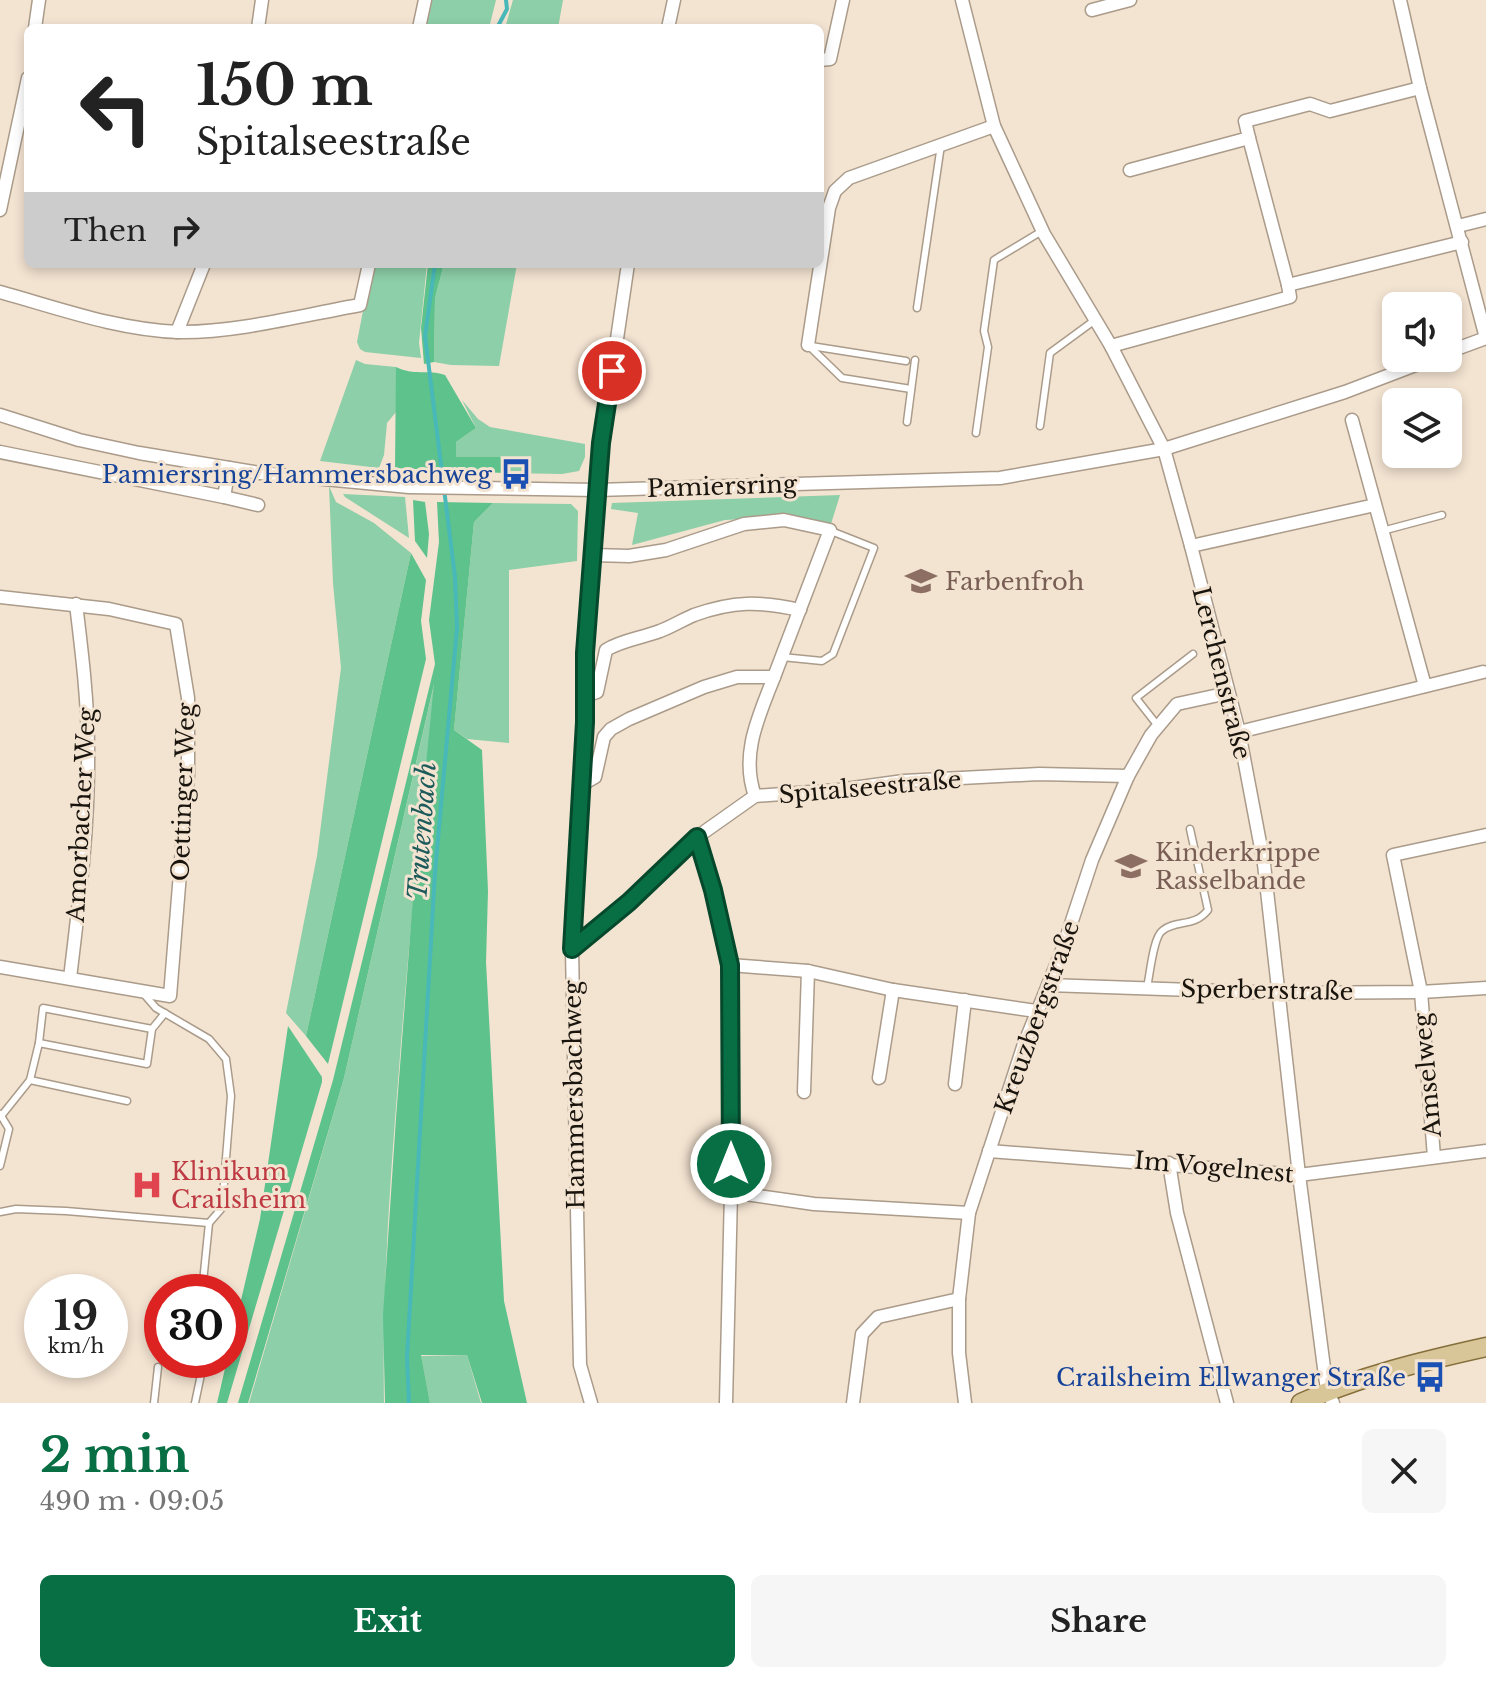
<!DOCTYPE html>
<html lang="en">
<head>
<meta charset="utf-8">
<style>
	:root { --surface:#fff; --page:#f6f6f6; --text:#222; --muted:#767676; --accent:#086e44 }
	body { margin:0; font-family:"Libre Baskerville",serif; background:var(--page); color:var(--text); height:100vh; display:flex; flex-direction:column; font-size:30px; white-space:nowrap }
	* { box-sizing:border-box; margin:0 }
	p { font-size:26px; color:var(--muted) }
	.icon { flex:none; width:44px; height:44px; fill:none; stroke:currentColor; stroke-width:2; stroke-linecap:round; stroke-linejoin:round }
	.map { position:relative; height:1403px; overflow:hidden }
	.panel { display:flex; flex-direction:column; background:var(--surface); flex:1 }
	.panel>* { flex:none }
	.top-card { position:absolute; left:24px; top:24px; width:800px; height:244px; border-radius:12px; box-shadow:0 4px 12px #0003; background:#fff; color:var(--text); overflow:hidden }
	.buttons { position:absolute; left:1382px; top:292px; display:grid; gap:16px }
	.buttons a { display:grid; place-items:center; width:80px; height:80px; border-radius:12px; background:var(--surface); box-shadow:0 4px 12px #0003; font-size:40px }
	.speed { position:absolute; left:24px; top:1274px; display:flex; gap:16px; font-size:40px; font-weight:700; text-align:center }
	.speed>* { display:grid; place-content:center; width:104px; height:104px; border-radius:50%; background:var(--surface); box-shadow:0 4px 12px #0003; line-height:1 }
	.speed small { font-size:20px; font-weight:400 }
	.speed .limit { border:12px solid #d22; background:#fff; color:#111 }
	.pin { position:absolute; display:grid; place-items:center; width:68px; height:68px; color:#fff; margin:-34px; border:4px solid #fff; border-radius:50%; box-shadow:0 2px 8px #0007 }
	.me { position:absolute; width:88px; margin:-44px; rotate:0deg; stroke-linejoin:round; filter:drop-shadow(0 0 6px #0008) }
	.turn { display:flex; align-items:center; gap:28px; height:168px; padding:0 40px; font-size:36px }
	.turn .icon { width:104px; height:104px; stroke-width:2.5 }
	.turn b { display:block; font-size:56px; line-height:68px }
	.then { display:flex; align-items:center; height:76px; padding:0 40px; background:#0003; gap:16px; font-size:30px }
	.round { display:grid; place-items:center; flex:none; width:84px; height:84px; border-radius:12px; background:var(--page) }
	.headline { display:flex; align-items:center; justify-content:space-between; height:136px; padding:0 40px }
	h1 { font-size:48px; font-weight:800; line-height:60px; color:var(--accent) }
	.action { display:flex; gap:16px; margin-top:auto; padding:16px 40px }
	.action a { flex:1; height:92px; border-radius:12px; background:var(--accent); color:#fff; font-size:32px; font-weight:800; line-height:92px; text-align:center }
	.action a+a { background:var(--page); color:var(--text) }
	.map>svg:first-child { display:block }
	.green { fill:#8dcfa8 }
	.forest { fill:#5dc28c }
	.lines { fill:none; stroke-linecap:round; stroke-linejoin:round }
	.stream { stroke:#49b8b8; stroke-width:4 }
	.lane-casing { stroke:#aa9b8a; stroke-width:9 }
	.street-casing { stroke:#aa9b8a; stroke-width:15 }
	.primary-casing { stroke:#846e3a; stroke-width:21 }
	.lane { stroke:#fff; stroke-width:6 }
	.street { stroke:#fff; stroke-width:12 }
	.primary { stroke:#d8c598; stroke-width:18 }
	.route-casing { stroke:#05482c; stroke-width:20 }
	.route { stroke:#086e44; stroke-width:14 }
	.labels { text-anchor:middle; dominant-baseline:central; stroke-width:6; stroke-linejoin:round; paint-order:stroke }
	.transit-label { font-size:24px; fill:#164399; stroke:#f3e3d1; text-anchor:end }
	.street-label { font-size:24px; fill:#19140d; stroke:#f3e3d1 }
	.education-label { font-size:24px; fill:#785e54; stroke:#f3e3d1; text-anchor:start }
	.health-label { font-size:24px; fill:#be3a42; stroke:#f3e3d1; text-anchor:start }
	.water-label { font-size:26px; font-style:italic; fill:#1d5b5b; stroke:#f3e3d1 }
</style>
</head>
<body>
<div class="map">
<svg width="1486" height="1403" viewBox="0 0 1486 1403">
	<rect width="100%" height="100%" fill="#f3e3d1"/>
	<g class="green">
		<polygon points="428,0 496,0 489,28 422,28"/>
		<polygon points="513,0 563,0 558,28 505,28"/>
		<polygon points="372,264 427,264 419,343 421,358 365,352 360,349 357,342"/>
		<polygon points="444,264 517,264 499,366 451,365 434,362 435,298"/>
		<polygon points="356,360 365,364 396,367 396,412 387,423 384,455 379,468 320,461"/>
		<polygon points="462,400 478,419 490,427 585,444 585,457 579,471 562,474 504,473 499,457 456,457 456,442 476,428"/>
		<polygon points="329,486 336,502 374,523 411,553 306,1036 286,1013 317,856 341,668 333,583"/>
		<polygon points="343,494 405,497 409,538 345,497"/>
		<polygon points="840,495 831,524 782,517 725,520 632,545 638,513 611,509 612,503"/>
		<polygon points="493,503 571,504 578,511 577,561 509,570 509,743 467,739 454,730 474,522"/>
		<path d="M436 676C422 807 409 938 399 1069 390 1180 382 1291 384 1403H249L344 1078Z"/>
		<polygon points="467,1355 481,1403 430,1403 421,1356"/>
	</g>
	<g class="forest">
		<polygon points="428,264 444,264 435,298 434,362 424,364 421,328"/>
		<path d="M396 367C414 376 427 369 445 375L476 428 456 442V457H500L504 473 395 468Z"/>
		<polygon points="413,500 425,502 429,534 427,558 415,541"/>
		<polygon points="437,502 493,503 474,522 454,730 482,750 488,891 486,962 504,1301 527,1403 482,1403 467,1355 421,1355 430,1403 385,1403 383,1315 396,1118 414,885 434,684 344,1078 248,1403 238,1403 333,1080 435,664 429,620 439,542"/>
		<polygon points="411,553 426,580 421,621 426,659 328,1064 306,1036"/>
		<polygon points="288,1026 322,1077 322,1082 227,1403 217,1403 227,1360 230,1360 230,1347 260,1219"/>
	</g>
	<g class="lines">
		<g class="stream">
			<polyline points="497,28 507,9 506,0"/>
			<polyline points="409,1403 407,1357 435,872 457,628 455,577 425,336 435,264"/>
		</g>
		<defs>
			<g id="lane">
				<polyline points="917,308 941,145"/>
				<polyline points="808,345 842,378 911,389"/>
				<polyline points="811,346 906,361"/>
				<polyline points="907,422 915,360"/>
				<polyline points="1040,426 1050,353 1095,320"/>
				<polyline points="976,433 988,347 984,331 994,260 1042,231"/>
				<polyline points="1382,531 1442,515"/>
				<polyline points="782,657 822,661 833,654 874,548 831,531"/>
				<polyline points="1158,726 1136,698 1193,654"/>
				<path d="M1147 987C1150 975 1153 938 1162 931 1176 919 1194 928 1208 910L1190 829"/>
				<polyline points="143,993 156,1008 209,1039 226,1059 231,1096 222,1208 209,1223 202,1292"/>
				<polyline points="39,1043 43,1008 152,1029"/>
				<polyline points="30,1080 127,1101"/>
				<polyline points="0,1114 9,1129 0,1166"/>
				<polyline points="2,1115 30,1080 39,1043 147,1064 152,1029 165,1013"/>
				<polyline points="0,1212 16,1209 66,1211 209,1223"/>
				<polyline points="154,1403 158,1367"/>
				<polyline points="195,1403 204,1360"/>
			</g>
			<g id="street">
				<polyline points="962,0 994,126 1044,234 1111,346 1164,449 1191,546 1239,732 1264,864 1299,1175 1327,1391 1333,1403"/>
				<polyline points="1400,0 1420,88 1486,338"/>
				<polyline points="1092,10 1130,0"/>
				<polyline points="35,28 39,0"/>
				<polyline points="258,28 262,0"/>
				<polyline points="419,28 425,0"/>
				<polyline points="668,28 674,0"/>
				<polyline points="820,60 830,59 843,0"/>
				<polyline points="1249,138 1288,285"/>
				<polyline points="1130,170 1249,138 1245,121 1310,104 1330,111 1420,88"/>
				<polyline points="0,210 28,78"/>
				<polyline points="1458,226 1486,219"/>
				<path d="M0 292C58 308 118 330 179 332 235 333 304 315 360 305L369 264"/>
				<polyline points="177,332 204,264"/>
				<polyline points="808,345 829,208 835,191 849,178 994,126"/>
				<polyline points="1111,346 1290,297 1288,285 1462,242"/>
				<polyline points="1448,352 1486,338"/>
				<polyline points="0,415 79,440 139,453 260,473 409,487 597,490 1000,478 1164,449 1345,392 1434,358"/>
				<polyline points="1352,420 1425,686"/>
				<polyline points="0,452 224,497 229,468"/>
				<polyline points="224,497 258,505"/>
				<polyline points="1191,546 1375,505"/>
				<polyline points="0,597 109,609 176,624 188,698 188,775 170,996 0,967"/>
				<path d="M585 696 597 692 606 650C622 640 642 638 660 631 671 627 682 620 694 615 733 601 760 601 800 610"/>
				<polyline points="1239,732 1483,672"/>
				<polyline points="581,785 595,777 604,737 611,729 629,719 704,687 737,677 774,677 830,530 784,520 744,524 666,550 629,556 593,555"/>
				<path d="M755 796C740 754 759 716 774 677"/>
				<polyline points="697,837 713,890 730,965 731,1192 726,1403"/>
				<polyline points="572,949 629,902 697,837 755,796 838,790 904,781 1039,774 1128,776"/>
				<polyline points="730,965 808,971 893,990 1036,1011"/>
				<path d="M70 978C79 903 89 827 88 751 88 702 82 653 76 604"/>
				<polyline points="1048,985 1279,993 1421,992 1486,988"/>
				<polyline points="879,1078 893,990"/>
				<polyline points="955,1084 965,1000"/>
				<polyline points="804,1092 808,971"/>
				<polyline points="989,1151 1299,1175 1486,1151"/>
				<polyline points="1434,1157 1421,992 1393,855 1486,835"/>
				<polyline points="1169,1163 1177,1213 1227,1403"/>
				<polyline points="731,1192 814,1204 969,1213"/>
				<polyline points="591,1403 580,1365 572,949 585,722 585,653 599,461 628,264"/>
				<polyline points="853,1403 862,1334 878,1317 959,1299"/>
				<polyline points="965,1403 959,1353 959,1299 969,1213 1023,1047 1063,948 1092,860 1128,776 1151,735 1177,704 1228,693"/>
			</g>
			<path id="primary" d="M1301 1403C1360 1376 1423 1361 1486 1347"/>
		</defs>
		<use href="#lane" class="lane-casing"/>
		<use href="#street" class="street-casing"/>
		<use href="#primary" class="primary-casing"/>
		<use href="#lane" class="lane"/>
		<use href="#street" class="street"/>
		<use href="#primary" class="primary"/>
	</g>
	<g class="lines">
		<defs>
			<polyline id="route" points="612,371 601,443 585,653 585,722 572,949 629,902 697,837 713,890 730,965 731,1164"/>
		</defs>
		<use href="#route" class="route-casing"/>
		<use href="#route" class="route"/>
	</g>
	<defs>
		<symbol id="bus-bare" viewBox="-9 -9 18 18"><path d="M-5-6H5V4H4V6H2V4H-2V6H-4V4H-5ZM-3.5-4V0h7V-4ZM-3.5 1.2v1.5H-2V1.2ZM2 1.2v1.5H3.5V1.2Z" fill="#1a4fb4" stroke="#f3e3d1" stroke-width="2.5" paint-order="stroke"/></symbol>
		<symbol id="school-bare" viewBox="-9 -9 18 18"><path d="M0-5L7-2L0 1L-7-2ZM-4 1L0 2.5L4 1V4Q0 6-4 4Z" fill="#8d6e63" stroke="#f3e3d1" stroke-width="2.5" paint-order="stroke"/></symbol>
		<symbol id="hospital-bare" viewBox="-9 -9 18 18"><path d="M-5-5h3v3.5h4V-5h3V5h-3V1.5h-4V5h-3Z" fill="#e0444e" stroke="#f3e3d1" stroke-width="2.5" paint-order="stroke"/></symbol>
	</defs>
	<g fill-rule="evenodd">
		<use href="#bus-bare" x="494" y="452" width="44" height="44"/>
		<use href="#school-bare" x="899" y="559" width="44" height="44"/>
		<use href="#school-bare" x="1109" y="844" width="44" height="44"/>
		<use href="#hospital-bare" x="125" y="1163" width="44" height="44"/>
		<use href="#bus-bare" x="1408" y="1355" width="44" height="44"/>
	</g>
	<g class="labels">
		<g class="transit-label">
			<text x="492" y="474">Pamiersring/Hammersbachweg</text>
			<text x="1406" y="1377">Crailsheim Ellwanger Straße</text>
		</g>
		<g class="street-label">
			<text transform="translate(722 486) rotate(-2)">Pamiersring</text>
			<text transform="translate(1222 673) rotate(76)">Lerchenstraße</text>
			<text transform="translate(870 787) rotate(-5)">Spitalseestraße</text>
			<text transform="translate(183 792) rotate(-88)">Oettinger Weg</text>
			<text transform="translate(81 815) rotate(-87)">Amorbacher Weg</text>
			<text transform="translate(1267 990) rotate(1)">Sperberstraße</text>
			<text transform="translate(1037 1017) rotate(-70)">Kreuzbergstraße</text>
			<text transform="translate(1427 1075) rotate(-95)">Amselweg</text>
			<text transform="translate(574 1095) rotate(-91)">Hammersbachweg</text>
			<text transform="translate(1214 1167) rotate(5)">Im Vogelnest</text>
		</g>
		<g class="education-label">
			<text x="945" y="581">Farbenfroh</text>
			<text x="1155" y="852">Kinderkrippe<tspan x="1155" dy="28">Rasselbande</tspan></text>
		</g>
		<g class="health-label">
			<text x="171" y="1171">Klinikum<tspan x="171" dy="28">Crailsheim</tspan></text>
		</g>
		<g class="water-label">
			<text transform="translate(422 831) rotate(-86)">Trutenbach</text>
		</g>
	</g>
</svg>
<div class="buttons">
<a><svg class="icon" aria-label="sound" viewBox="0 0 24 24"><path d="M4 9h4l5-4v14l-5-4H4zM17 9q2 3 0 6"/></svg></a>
<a><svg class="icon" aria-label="layers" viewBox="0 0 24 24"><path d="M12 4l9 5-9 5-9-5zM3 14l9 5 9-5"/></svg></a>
</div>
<div class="speed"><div>19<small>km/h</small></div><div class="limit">30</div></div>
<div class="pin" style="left:612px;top:371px;background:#d93025"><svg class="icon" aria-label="arrive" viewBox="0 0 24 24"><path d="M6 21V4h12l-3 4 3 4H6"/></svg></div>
<svg class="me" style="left:731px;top:1164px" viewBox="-20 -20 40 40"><circle r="17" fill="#086e44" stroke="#fff" stroke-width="3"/><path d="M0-11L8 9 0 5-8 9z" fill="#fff"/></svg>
<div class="top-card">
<div class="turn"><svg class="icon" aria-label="left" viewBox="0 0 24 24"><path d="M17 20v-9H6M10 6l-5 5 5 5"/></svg><div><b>150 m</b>Spitalseestraße</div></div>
<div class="then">Then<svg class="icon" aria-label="right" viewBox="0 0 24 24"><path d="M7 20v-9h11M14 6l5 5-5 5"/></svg></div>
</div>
</div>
<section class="panel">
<div class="headline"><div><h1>2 min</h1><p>490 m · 09:05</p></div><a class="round"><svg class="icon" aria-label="close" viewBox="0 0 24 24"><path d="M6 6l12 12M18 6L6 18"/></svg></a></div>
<div class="action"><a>Exit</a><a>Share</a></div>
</section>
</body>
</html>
